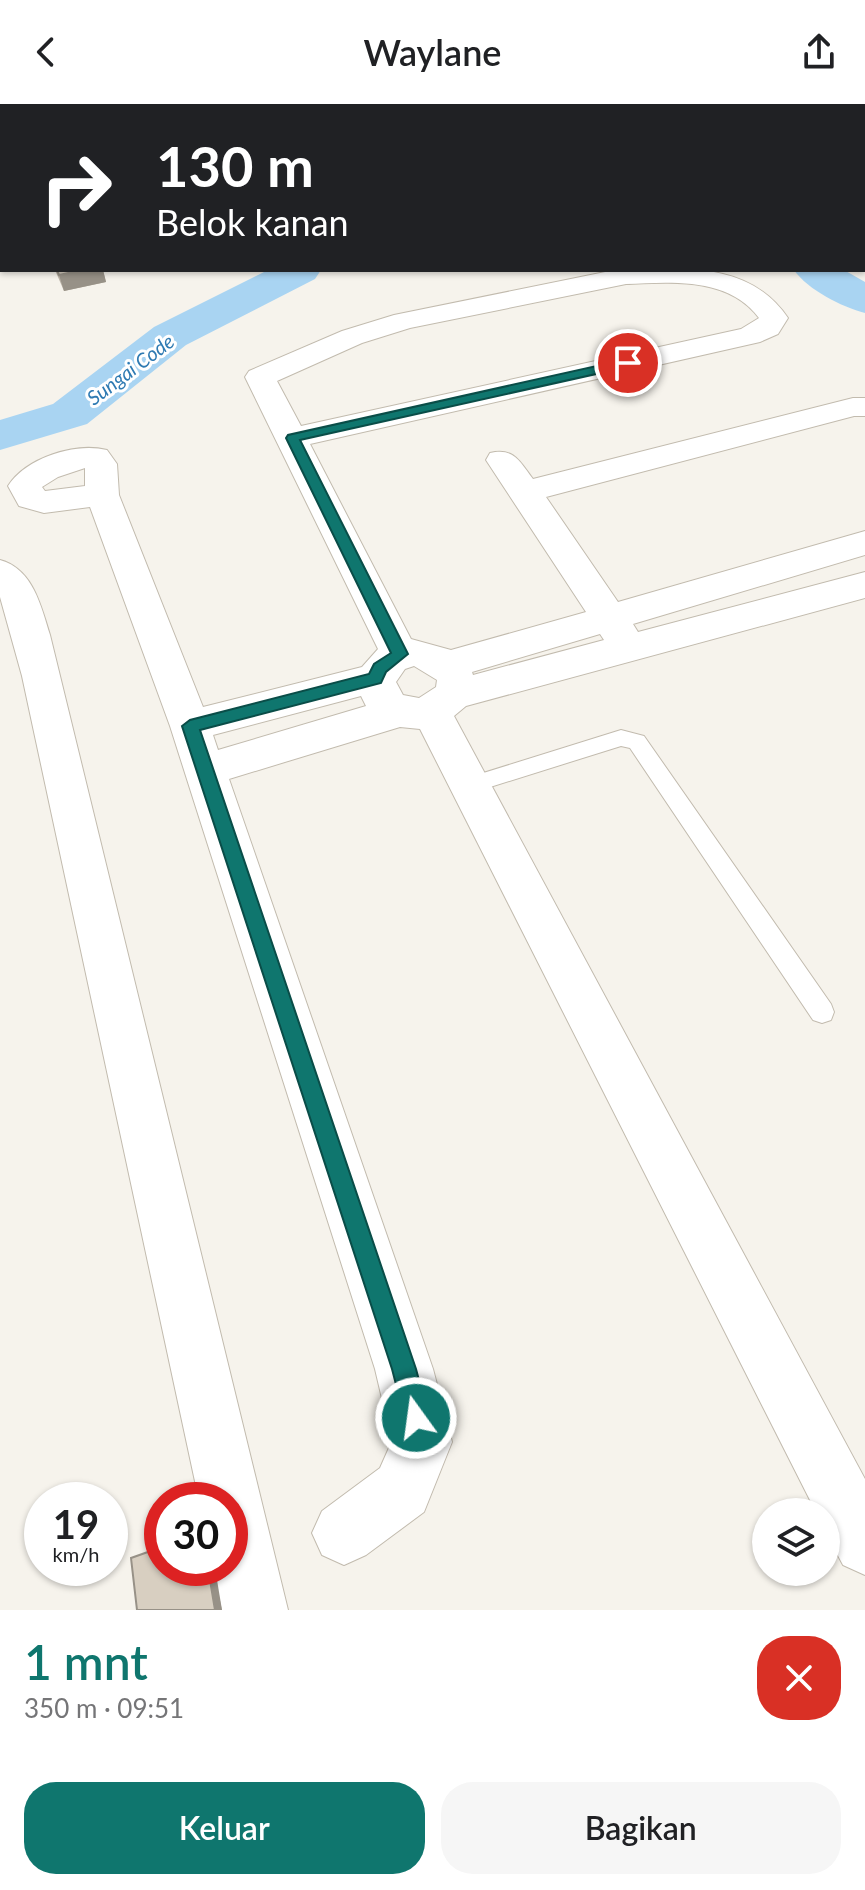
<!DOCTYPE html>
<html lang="id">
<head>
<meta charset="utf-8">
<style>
	:root { --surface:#fff; --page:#f6f6f6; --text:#202124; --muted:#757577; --accent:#0f766e }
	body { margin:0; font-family:Lato,sans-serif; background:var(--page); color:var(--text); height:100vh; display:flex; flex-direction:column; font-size:30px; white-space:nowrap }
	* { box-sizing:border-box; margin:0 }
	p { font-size:26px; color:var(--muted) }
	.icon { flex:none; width:44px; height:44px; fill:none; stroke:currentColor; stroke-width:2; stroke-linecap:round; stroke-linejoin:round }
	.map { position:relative; height:1506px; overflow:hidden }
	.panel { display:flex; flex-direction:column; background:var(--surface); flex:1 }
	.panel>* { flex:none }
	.guide { position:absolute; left:0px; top:0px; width:866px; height:168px; box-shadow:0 2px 6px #0004; background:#202124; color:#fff; overflow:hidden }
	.tools { position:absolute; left:752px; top:1394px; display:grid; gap:16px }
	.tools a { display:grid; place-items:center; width:88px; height:88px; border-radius:50%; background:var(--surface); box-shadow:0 2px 6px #0004; font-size:40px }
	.speed { position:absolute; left:24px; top:1378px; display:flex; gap:16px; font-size:40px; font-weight:700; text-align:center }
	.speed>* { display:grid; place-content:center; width:104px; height:104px; border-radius:50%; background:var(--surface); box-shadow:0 2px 6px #0004; line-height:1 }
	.speed small { font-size:20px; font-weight:400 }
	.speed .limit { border:12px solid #d22; background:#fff; color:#111 }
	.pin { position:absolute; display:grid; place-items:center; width:68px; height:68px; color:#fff; margin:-34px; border:4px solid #fff; border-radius:50%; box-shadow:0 2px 8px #0007 }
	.me { position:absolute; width:88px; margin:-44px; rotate:346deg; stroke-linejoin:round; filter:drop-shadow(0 0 6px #0008) }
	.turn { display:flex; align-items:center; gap:28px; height:168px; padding:0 24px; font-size:36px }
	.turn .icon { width:104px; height:104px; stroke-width:2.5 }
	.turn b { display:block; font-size:56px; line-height:68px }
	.round { display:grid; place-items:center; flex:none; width:84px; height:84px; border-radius:32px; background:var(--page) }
	.summary { display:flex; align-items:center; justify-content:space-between; height:136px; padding:0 24px }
	h1 { font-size:48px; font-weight:600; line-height:60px; color:var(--accent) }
	.button { display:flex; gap:16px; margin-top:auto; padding:16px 24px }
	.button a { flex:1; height:92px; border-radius:32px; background:var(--accent); color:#fff; font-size:32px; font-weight:600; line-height:92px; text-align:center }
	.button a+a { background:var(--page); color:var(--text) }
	header { display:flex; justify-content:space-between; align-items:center; height:104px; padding:0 24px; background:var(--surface); font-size:36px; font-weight:600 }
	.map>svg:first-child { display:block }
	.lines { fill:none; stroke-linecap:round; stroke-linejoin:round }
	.river { fill:#a9d4f2; fill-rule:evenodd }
	.lane-casing { stroke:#c2bbae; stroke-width:2 }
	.street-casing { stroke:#c2bbae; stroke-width:2 }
	.lane { fill:#fff; fill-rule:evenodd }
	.street { fill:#fff; fill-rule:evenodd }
	.wall { fill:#bab2a6 }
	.shaded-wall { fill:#979187 }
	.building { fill:#d8cfc1; stroke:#979187; stroke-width:2 }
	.route { fill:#0f766e; stroke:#0a4d48; stroke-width:2 }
	.labels { text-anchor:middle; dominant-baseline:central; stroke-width:6; stroke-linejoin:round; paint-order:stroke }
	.far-water-label { font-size:20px; font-style:italic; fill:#2e7ab2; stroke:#fff }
</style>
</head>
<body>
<header><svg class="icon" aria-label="back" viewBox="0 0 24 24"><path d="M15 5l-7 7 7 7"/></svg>Waylane<svg class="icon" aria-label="share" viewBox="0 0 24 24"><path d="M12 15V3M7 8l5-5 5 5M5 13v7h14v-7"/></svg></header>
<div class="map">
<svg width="865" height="1506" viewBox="0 0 865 1506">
	<rect width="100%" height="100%" fill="#f6f3ec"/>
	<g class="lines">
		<g class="river">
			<polygon points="268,166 321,166 315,175 186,241 87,320 0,346 0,316 53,300 154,223"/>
			<path d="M794 166H844L865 178V209C842 203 808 186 794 166Z"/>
		</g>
		<defs>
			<polygon id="lane" points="621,626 644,632 831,900 834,908 831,916 822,919 813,916 630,644 621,642 471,689 464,687 461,681 464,675"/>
			<g id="street">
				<rect x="63" y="0" width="22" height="2"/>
				<rect x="151" y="0" width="22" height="2"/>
				<polygon points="386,0 408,0 409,2 387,2"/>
				<polygon points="834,0 858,0 859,2 835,2"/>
				<polygon points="865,31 865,46 864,46 864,31"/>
				<path d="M615 166C679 166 747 154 788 214L778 230 760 238 310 340 411 535 451 546 586 508 486 356 490 349C514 343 520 358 533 375L853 294H865V312H854L546 393 618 498 865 427V451L633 520 638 528 865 468V494L466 602 454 612 865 1375V1471L843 1461 826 1429V1408H816L420 625 400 623 229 675 433 1265 452 1338 424 1408 366 1451 344 1461 322 1451 312 1429 322 1407 380 1364 392 1337 375 1265 170 622 90 403 44 409 19 402 8 382C26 354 75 338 107 346L117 360 119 391 203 603 362 563 378 545 245 273 249 267 342 227 394 211ZM626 180C672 178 729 173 759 214L741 225 301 322 277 277 362 239 410 224ZM85 364V382L45 387 42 383 58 373ZM600 530 604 536 473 571 472 568ZM414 562 437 576 436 583 419 594 403 591 396 578 405 565ZM361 592 366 602 218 646 213 631Z"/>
				<path d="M0 456C33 465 41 502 50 531L288 1506H222L213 1464H230V1396H199L22 572 0 493Z"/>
			</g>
		</defs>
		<use href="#lane" class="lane-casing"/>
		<use href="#street" class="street-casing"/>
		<use href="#lane" class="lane"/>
		<use href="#street" class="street"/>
	</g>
	<g class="wall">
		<polygon points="402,0 505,0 506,2 403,2"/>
		<polygon points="55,166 103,166 106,178 64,187"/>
	</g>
	<g class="shaded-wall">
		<rect x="121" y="0" width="19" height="2"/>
		<polygon points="449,0 456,0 456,2 431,2"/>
		<polygon points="459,0 481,0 480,2 459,2"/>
		<rect x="515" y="0" width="18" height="2"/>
		<polygon points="797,0 825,0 818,2 797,2"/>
		<polygon points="82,166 103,166 106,178 64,187 59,171"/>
		<polygon points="208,1464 215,1464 222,1506 215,1506"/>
	</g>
	<g class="building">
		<polygon points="15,0 16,2 2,2 2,10 0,10 0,2"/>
		<polygon points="30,0 55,0 55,2 31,2"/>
		<rect x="89" y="0" width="18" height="2"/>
		<polygon points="188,0 199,0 199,2 173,1"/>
		<polygon points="411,0 449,0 431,2 412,2"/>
		<polygon points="494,0 505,0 506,2 482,1"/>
		<polygon points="591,0 593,2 568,2 586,0"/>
		<polygon points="597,0 616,0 618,2 598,2"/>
		<polygon points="659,0 693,0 694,2 660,2"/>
		<polygon points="716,0 739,0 742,2 711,1"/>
		<polygon points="57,166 82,166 59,171"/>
		<polygon points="162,1443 162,1464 208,1464 215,1506 137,1506 131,1454"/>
	</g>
	<polygon class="route" points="628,255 634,259 632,262 300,336 408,550 386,568 381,579 200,626 416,1265 429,1314 425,1323 416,1326 407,1323 392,1265 182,622 190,616 369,570 374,560 391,549 286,334 288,331"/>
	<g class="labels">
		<g class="far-water-label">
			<text transform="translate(130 265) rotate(-37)">Sungai Code</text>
		</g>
	</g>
</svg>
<div class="tools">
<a><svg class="icon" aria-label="layers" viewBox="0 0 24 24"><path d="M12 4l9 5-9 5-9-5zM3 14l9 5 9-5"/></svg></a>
</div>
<div class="speed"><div>19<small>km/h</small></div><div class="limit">30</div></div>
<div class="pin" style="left:628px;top:259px;background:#d93025"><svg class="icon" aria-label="arrive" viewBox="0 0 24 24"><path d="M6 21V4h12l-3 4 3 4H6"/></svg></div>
<svg class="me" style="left:416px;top:1314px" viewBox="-20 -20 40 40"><circle r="17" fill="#0f766e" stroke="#fff" stroke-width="3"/><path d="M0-11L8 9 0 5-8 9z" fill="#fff"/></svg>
<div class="guide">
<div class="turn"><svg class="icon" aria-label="right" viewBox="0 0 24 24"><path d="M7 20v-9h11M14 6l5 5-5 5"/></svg><div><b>130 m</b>Belok kanan</div></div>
</div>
</div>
<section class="panel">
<div class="summary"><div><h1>1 mnt</h1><p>350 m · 09:51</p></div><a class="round" style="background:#d93025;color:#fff"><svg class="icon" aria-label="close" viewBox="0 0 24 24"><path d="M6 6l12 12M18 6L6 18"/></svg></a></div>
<div class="button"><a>Keluar</a><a>Bagikan</a></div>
</section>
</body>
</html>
